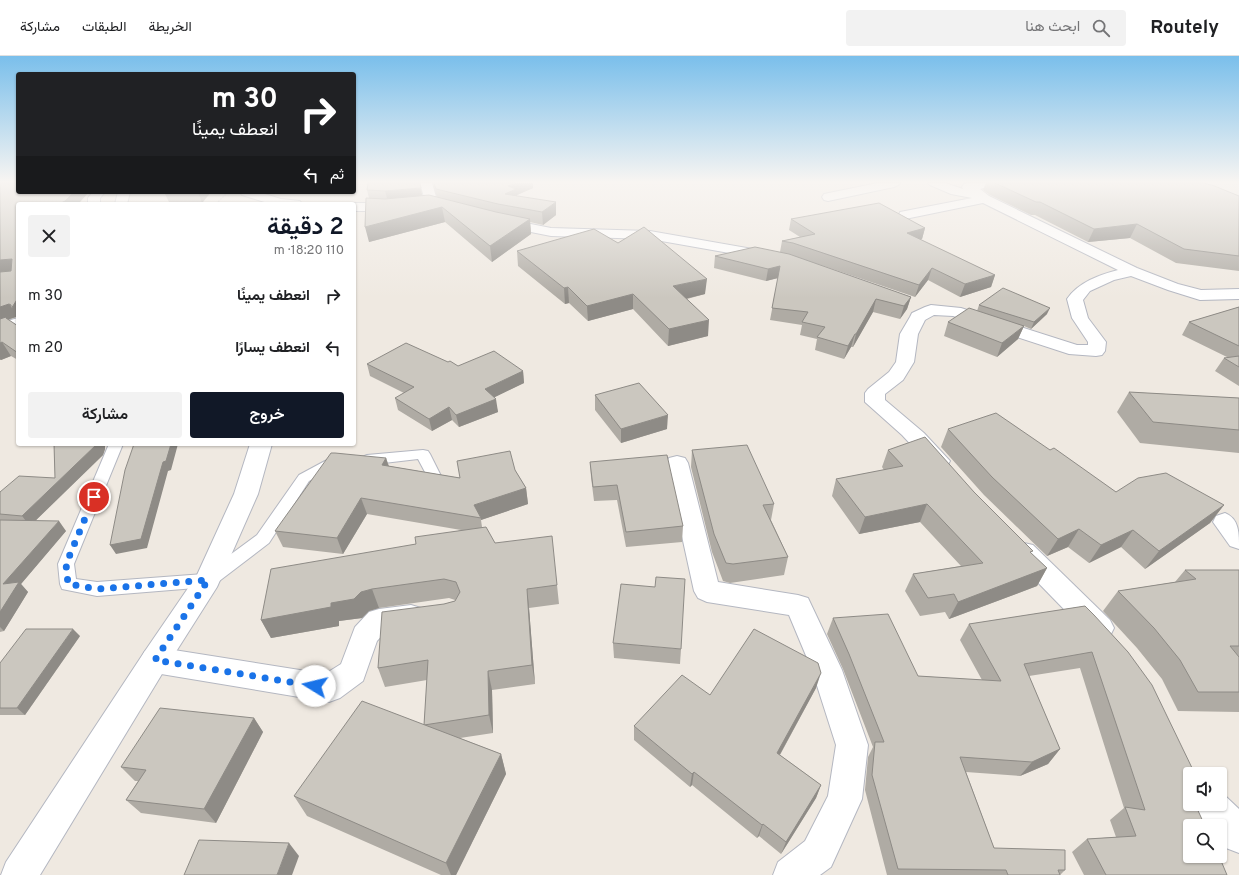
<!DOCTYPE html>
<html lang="ar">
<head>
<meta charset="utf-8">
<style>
	:root { --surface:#fff; --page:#f2f2f2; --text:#202124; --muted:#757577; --line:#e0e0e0; --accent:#111827 }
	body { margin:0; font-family:Overpass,Vazirmatn,sans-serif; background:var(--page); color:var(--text); direction:rtl; height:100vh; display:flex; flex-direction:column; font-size:15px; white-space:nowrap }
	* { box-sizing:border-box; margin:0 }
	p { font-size:13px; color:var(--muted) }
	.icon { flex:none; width:22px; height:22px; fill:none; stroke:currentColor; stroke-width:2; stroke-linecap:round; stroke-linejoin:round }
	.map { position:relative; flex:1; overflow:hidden; direction:ltr }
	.drawer { position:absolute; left:16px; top:146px; width:340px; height:244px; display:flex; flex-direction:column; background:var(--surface); border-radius:4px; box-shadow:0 1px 3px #0004; direction:rtl }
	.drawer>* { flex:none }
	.top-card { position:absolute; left:16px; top:16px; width:340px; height:122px; border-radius:4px; box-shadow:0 1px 3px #0004; direction:rtl; background:#202124; color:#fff; overflow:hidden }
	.tools { position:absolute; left:1183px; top:711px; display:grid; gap:8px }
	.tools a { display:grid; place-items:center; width:44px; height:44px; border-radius:4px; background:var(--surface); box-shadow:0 1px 3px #0004; font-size:20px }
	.pin { position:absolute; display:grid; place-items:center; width:34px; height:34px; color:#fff; margin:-17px; border:2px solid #fff; border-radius:50%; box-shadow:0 1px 4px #0007 }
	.me { position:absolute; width:44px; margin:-22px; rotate:279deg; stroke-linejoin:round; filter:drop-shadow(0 0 3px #0008) }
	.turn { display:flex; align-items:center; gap:14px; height:84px; padding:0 12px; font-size:18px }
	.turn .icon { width:52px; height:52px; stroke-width:2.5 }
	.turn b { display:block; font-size:28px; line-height:34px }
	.then { display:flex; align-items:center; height:38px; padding:0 12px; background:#0003; gap:8px; font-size:15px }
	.round { display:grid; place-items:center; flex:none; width:42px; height:42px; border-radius:4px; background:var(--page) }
	.overview { display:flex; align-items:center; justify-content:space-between; height:68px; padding:0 12px }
	h1 { font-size:24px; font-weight:600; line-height:30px; color:var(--accent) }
	.button { display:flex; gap:8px; margin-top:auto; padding:8px 12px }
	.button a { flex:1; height:46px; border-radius:4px; background:var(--accent); color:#fff; font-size:16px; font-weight:600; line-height:46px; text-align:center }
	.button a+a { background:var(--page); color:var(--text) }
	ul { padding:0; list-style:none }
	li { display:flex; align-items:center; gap:12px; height:52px; padding:0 12px }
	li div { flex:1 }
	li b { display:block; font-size:15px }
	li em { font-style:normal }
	header { display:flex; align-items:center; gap:24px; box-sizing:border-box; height:56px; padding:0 20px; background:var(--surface); border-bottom:1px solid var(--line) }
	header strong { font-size:19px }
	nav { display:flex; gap:22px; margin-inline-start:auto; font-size:14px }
	.search { width:280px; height:36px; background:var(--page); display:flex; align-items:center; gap:10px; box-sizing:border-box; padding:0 14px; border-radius:4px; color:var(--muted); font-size:15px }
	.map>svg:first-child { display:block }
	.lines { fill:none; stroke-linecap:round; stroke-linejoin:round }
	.service-casing { stroke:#b4b7c1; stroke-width:2 }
	.minor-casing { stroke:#b4b7c1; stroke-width:2 }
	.secondary-casing { stroke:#b4b7c1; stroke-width:2 }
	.path { stroke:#c9c9c9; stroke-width:1.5; stroke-dasharray:2 1; stroke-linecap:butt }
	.service { fill:#fff; fill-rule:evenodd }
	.minor { fill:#fff; fill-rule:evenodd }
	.secondary { fill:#fff; fill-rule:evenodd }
	.wall { fill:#afaba4 }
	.shaded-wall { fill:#8e8b86 }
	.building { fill:#cbc7bf; stroke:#8e8b86 }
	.route { stroke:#1a73e8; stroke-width:7; stroke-dasharray:0 12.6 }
</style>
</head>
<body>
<header>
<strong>Routely</strong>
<div class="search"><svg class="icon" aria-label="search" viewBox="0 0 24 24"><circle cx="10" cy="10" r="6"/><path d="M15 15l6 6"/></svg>ابحث هنا</div>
<nav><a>الخريطة</a><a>الطبقات</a><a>مشاركة</a></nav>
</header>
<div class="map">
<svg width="1239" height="819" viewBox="0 0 1239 819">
	<rect width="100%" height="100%" fill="#efe9e1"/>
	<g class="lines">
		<defs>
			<g id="service">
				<polygon points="109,388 123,388 74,508 76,523 97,526 204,518 257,479 299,419 325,405 330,403 340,405 342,408 340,411 332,413 309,425 269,487 214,529 208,531 97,540 62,533 60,528 58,508"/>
				<polygon points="423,394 428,395 430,398 445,428 443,431 438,433 433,431 418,403 367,409 362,407 360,404 362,401 367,399"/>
			</g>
			<g id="minor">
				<polygon points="420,127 432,127 438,148 436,151 428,151 426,148"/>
				<polygon points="878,127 900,127 898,129 894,131 828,145 824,144 822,141 824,138"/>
				<path d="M928 127H945L963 133 962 131 964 128 968 127H997L995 129 980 133 989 140 1137 212 1178 228 1201 234 1239 233V243L1200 244 1168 234 1131 220 1114 224 1090 235 1083 244 1088 262 1106 286 1105 295 1102 299 1096 300 1069 298 953 260 934 259 925 264 918 278 914 306 903 324 885 338V344L924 377 950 405 947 410 939 412 931 410 902 379 865 346V337L868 333 889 316 896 306 900 278 910 261 912 257 925 251 931 249 961 252 1077 289H1088V286L1072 262 1067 243C1079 226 1099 219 1118 214L983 147 905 163 900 162 899 159 900 156 972 142 951 138 930 129Z"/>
				<polygon points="93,136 105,136 100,142 100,148 88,148 88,142"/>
				<polygon points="240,136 258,136 281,143 300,145 302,148 271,148 242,139"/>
				<polygon points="354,147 395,147 399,148 401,151 399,154 395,155 354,155 354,148 351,148"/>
				<polygon points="501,162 551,172 650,175 769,196 774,197 776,200 774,203 769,204 650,183 551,180 496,169 494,166 496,163"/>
				<polygon points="18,262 18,272 0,277 0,267"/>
				<polygon points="677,400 685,402 688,407 718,526 798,539 808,542 842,614 868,689 862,743 831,811 820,819 773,819 778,806 805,785 828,740 836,689 812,614 789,559 707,546 698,542 694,535 666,407 669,402"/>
				<path d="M1225 457C1239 463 1239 476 1239 493L1230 490 1213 466 1216 460Z"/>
				<polygon points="1024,487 1033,489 1110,564 1114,572 1110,580 1100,584 1090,580 1015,503 1011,496 1015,489"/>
				<polygon points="411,549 421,552 425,560 421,568 411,571 387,574 377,585 363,625 340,642 329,646 155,617 145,613 140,604 145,595 155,591 325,618 341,608 355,571 369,556 379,553"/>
				<polygon points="1220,735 1239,753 1239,797 1226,792 1220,784 1220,770 1207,770 1198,760 1193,748 1220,748"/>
			</g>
			<g id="secondary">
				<polygon points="118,136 130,136 127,148 115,148"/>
				<polygon points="250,388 272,388 258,438 217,531 165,613 40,819 1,819 6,806 145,595 197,519 234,438"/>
			</g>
		</defs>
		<use href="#service" class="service-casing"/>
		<use href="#minor" class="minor-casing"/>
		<use href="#secondary" class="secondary-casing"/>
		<polyline class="path" points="216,148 226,138"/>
		<use href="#service" class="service"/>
		<use href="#minor" class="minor"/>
		<use href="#secondary" class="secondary"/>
	</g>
	<g class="wall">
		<polygon points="0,127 18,136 89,136 78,148 18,148 18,264 16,261 8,264 18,270 18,304 11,300 1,304 0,304"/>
		<polygon points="368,127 422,140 437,141 432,127 533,127 533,132 517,139 517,140 556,159 543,169 530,166 531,178 492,206 445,166 369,186 369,142 367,134"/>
		<polygon points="986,127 1203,127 1239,140 1239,215 1176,207 1130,182 1088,186 1035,159 1031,159 990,139 983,134"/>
		<polygon points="167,136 211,136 202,147 183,148 170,148 165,138"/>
		<polygon points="791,163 925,172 922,183 920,184 995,219 991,231 960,241 928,224 915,241 812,206 911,241 907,253 900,263 873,256 853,291 851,291 844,303 815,294 817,283 800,279 802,269 770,264 778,222 766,225 714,212 715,200 780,196 782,185 800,181 789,174"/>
		<polygon points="517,195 705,238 687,243 708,280 668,290 633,253 588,265 569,247 565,248 518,210"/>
		<polygon points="979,249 1047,258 1031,273 1024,270 1018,283 997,301 944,280 948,266 977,255"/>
		<polygon points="1239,251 1239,330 1215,315 1224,302 1229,302 1182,279 1189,266"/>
		<polygon points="367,308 458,310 523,315 524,327 494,341 498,356 459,371 452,364 432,375 398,354 395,342 404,337 370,320"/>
		<polygon points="1129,336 1239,342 1239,397 1140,387 1117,356"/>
		<polygon points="595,339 667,373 621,387 595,354"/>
		<polygon points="948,373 1050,394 1116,436 1224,449 1210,467 1145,513 1121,491 1089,507 1068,491 1047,500 984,439 941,391"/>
		<polygon points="54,388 105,388 105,393 103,399 35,465 66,475 21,528 28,536 4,575 0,576 0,436 55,422"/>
		<polygon points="692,394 774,448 771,464 788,501 784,519 730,527 723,525 712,496 691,411"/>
		<polygon points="888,394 974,436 1031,498 1047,512 1037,530 949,563 945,556 920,560 905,535 913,518 961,510 920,466 859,478 832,440 836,423 884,414 882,411"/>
		<polygon points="386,402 389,410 460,422 515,414 526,432 528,448 481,464 482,471 495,487 557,529 559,548 529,552 535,628 492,634 493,677 460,682 501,698 506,718 456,819 441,819 307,760 294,740 424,669 427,624 385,631 378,612 444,548 455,545 455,544 449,542 379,552 369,555 362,562 339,565 339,570 271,582 261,564 416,488 461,474 367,458 343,498 283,491 275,475"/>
		<polygon points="590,406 683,470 682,486 626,491 617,444 594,445 591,421"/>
		<polygon points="1185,514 1239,514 1239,656 1178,655 1162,623 1137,592 1103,555 1118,535 1175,526"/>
		<polygon points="1085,550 1190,718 1190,748 1227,819 1084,819 1072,796 1087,783 1116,781 1110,764 1124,752 1080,612 1029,620 1060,693 1048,708 1020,720 966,716 994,792 1065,814 1060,819 887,819 865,734 868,701 873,691 843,613 827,578 833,562 918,620 982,624 960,584 969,568"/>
		<polygon points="80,580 25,659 0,659 0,607"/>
		<polygon points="613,587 681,593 680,608 614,602"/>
		<polygon points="816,632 780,699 821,729 816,742 781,798 759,780 757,782 692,729 690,731 634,684 634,670 710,639"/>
		<polygon points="254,662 263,676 216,767 141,757 126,744 138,725 135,725 121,711"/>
	</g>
	<g class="shaded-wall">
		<polygon points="516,127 533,127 533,132 517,139 517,145 505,138 508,130"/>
		<polygon points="421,132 423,144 388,146 385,135"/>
		<polygon points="74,136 89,136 78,148 59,148"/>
		<polygon points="198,136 211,136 202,147"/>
		<polygon points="556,146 556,159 543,169 542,156"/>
		<polygon points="442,151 445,166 369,186 365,171"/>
		<polygon points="530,163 531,178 492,206 490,190"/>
		<polygon points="1137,168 1130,182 1088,186 1094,173"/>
		<polygon points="925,172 922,183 904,189 907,177"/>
		<polygon points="12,203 18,213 0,217 0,204"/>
		<polygon points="780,210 778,222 766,225 768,213"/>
		<polygon points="932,212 928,224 915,241 919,229"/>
		<polygon points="995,219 991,231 960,241 965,228"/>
		<polygon points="707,223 705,238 672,246 673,230"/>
		<polygon points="568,231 569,247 565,248 564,232"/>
		<polygon points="633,238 633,253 588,265 587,250"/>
		<polygon points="911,241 907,253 900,263 904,250"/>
		<polygon points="18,242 18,264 16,261 0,266 0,251 9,248 12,252"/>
		<polygon points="876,243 873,256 853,291 856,278"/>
		<polygon points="1050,252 1047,258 1031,273 1034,266"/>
		<polygon points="709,264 708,280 668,290 669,273"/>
		<polygon points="1024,270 1018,283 997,301 1002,287"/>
		<polygon points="855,278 851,291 844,303 848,290"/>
		<polygon points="2,286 11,300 1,304 0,303 0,287"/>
		<polygon points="523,315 524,327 487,345 485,333"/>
		<polygon points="496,343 498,356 459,371 456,359"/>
		<polygon points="449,351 452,364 432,375 429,363"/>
		<polygon points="668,359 667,373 621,387 621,373"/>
		<polygon points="97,388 105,388 105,393 103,399 30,470 22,460"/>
		<polygon points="171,388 178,388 171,414 168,415 147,492 116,498 110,489 163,406"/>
		<polygon points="386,402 391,418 382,409"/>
		<polygon points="526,432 528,448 481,464 481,462 474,449"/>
		<polygon points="361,442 367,458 343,498 337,482"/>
		<polygon points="927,448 920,466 859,478 865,461"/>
		<polygon points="1224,449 1210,467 1145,513 1159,495"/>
		<polygon points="59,465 66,475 21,528 28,536 4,575 0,571 0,556 3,528"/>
		<polygon points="1079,473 1068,491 1047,500 1058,483"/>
		<polygon points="1133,474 1121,491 1089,507 1101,489"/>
		<polygon points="1047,512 1037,530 949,563 958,546"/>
		<polygon points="372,533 379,552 369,555 362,562 339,565 339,570 271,582 261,564 331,547 361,536"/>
		<polygon points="527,533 529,552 535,628 532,609"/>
		<polygon points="73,573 80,580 25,659 17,652"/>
		<polygon points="488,615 492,634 493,677 489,659"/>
		<polygon points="821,617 816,632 773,711 777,697"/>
		<polygon points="254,662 263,676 216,767 204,753"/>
		<polygon points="1060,693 1048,708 1020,720 1032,706"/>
		<polygon points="501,698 506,718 456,819 451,819 446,807"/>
		<polygon points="694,716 692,729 690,731 692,718"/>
		<polygon points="821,729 816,742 781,798 786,786"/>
		<polygon points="763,768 759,780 757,782 762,769"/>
		<polygon points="289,787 299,800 292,819 277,819"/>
	</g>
	<g class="building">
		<polygon points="0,127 18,127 18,136 74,136 65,145 59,148 18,148 18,242 11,253 11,249 9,248 0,251 0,216 11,215 12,203 0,204"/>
		<polygon points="368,127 420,127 421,132 385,135 367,134"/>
		<polygon points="434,127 516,127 508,130 516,133 505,138 556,146 542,156 498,148 436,133"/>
		<polygon points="995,127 1203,127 1212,129 1239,140 1239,200 1184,193 1137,168 1094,173 1040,146 1036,146"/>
		<polygon points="167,136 196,136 165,138"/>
		<polygon points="429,139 496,156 530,163 490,190 442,151 365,171 366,142 385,143"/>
		<polygon points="879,147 925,172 907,177 995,219 965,228 932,212 919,229 793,187 782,185 815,178 791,163"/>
		<polygon points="644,171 707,223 673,230 709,264 669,273 633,238 587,250 568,231 564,232 517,195 594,173 618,187"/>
		<polygon points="755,191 789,198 911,241 904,250 876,243 856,278 855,278 848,290 817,281 825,271 802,266 808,256 772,252 780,210 768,213 715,200"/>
		<polygon points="1003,232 1050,252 1034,266 979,249"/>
		<polygon points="1239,251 1239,290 1189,266"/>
		<polygon points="969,252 1024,270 1002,287 948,266"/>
		<polygon points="6,261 6,262 18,270 18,297 2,286 0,287 0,263"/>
		<polygon points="406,287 448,306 450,305 458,310 494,295 523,315 485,333 496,343 456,359 449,351 429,363 395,342 414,331 367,308"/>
		<polygon points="1239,300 1239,311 1224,302"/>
		<polygon points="639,327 668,359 621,373 595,339"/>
		<polygon points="1129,336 1239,342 1239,374 1153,366"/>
		<polygon points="996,357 1050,394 1054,392 1116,436 1138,422 1166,417 1224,449 1159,495 1133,474 1101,489 1079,473 1058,483 992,421 948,373"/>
		<polygon points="925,381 974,436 1033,495 1030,496 1047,512 958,546 954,538 928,542 913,518 983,507 927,448 865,461 836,423 903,410 888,394"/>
		<polygon points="54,388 97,388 22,460 0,458 0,436 19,420 55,422"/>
		<polygon points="134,388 171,388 166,405 163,406 141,483 110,489 125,414"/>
		<polygon points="747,389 774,448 763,449 788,501 733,508 726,507 714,478 692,394"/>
		<polygon points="510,395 515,414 526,432 474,449 481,462 361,442 337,482 275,475 331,397 335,397 386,402 382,409 460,422 457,405"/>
		<polygon points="667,399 683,470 626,476 617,429 593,431 590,406"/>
		<polygon points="0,464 59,465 3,528 19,526 0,556"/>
		<polygon points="486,471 495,487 552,480 557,529 527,533 532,609 488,615 489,659 424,669 428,604 378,612 382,556 444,548 455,545 460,536 456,526 444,523 372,533 361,536 354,543 331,547 331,551 261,564 271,513 416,488 415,481"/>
		<polygon points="1185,514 1239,514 1239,590 1230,590 1239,601 1239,636 1198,636 1180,604 1154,572 1118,535 1196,523"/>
		<polygon points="656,521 685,523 681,593 613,587 621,528 655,531"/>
		<polygon points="1085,550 1094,559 1128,596 1152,629 1194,716 1199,718 1190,718 1190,729 1187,729 1190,736 1190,748 1195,748 1205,770 1190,770 1190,800 1219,800 1227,819 1106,819 1087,783 1136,780 1125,751 1145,754 1092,596 1024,608 1060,693 1032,706 960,701 994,792 1065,794 1065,814 1058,814 1060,819 1008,819 1006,814 898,813 872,719 875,686 884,686 849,598 833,562 888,558 918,620 1001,625 969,568"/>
		<polygon points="26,573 73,573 17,652 0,652 0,607"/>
		<polygon points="754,573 818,607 821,617 777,697 821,729 786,786 763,768 762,769 694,716 692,718 634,670 682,619 710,639"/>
		<polygon points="362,645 501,698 446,807 294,740"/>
		<polygon points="160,652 254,662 204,753 126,744 146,714 121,711"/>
		<polygon points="199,784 289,787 277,819 184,819"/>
	</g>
	<linearGradient id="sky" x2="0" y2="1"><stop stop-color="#7abfeb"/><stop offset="0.52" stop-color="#f8f5f2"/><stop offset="1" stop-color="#f8f5f2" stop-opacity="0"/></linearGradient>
	<rect width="1239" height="242" fill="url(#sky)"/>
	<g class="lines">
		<polyline class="route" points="94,441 66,508 68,528 97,533 208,524 155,604 315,630"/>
	</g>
</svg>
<div class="tools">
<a><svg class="icon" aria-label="sound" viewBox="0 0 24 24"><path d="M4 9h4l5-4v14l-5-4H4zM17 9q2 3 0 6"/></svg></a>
<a><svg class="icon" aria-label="search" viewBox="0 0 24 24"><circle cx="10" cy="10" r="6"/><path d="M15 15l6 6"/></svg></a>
</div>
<div class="pin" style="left:94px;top:441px;background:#d93025"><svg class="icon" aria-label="arrive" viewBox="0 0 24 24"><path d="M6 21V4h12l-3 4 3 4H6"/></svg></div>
<svg class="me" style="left:315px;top:630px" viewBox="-20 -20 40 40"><circle r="19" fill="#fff"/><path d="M0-13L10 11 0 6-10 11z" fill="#1a73e8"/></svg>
<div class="top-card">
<div class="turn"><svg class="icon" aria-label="right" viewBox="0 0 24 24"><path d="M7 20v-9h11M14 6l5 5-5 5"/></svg><div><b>30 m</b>انعطف يمينًا</div></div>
<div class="then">ثم<svg class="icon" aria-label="left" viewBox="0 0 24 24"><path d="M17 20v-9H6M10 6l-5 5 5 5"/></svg></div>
</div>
<section class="drawer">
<div class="overview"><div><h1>2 دقيقة</h1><p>110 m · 18:20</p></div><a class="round"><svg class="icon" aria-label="close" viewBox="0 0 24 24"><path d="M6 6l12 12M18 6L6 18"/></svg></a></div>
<ul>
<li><svg class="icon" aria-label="right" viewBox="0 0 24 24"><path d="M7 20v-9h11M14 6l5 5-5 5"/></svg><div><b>انعطف يمينًا</b></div><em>30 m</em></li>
<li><svg class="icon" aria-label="left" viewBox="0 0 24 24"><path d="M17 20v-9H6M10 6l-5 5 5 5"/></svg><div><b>انعطف يسارًا</b></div><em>20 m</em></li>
</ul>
<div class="button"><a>خروج</a><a>مشاركة</a></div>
</section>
</div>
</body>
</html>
